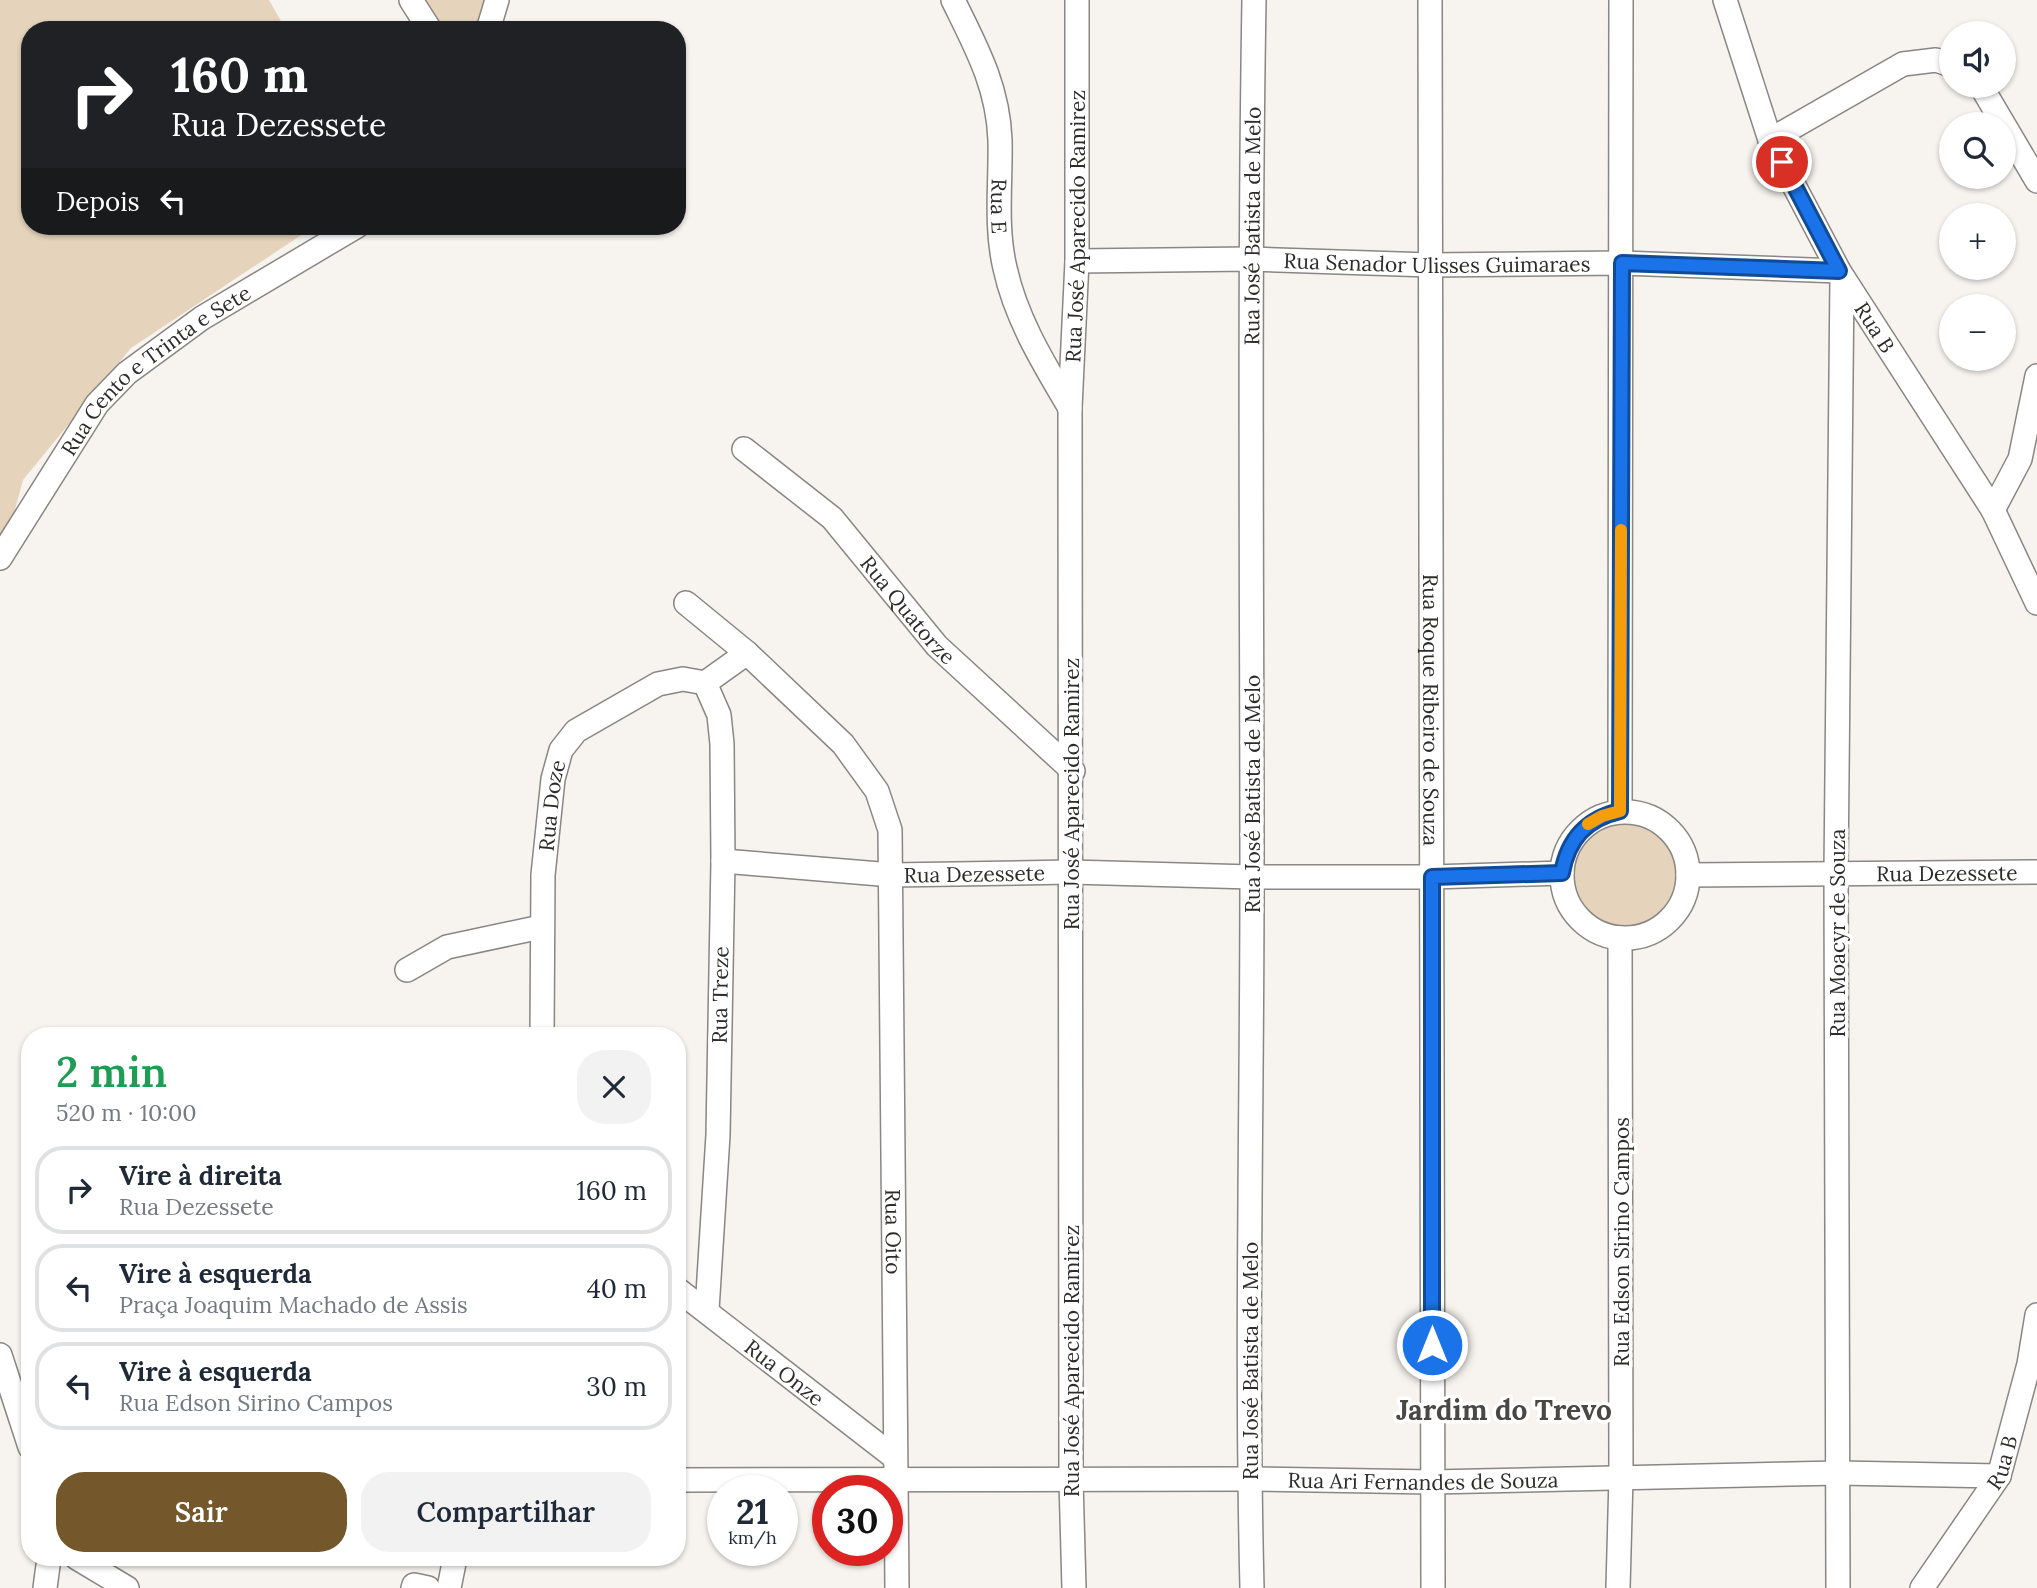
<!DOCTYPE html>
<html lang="pt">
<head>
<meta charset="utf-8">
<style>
	:root { --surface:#fff; --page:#f2f2f3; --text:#1f2937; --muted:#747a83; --line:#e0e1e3; --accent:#74572a }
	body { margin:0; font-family:Lora,serif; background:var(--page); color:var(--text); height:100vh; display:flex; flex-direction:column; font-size:26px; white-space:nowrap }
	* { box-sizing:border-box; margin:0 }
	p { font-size:23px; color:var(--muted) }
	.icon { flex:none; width:38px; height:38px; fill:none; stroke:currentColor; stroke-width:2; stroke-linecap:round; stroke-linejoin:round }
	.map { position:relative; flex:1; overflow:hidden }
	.drawer { position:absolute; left:21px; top:1027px; width:665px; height:539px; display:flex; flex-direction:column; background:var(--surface); border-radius:28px; box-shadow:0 2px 5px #0004 }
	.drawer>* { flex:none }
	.top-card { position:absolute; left:21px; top:21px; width:665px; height:214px; border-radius:28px; box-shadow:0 2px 5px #0004; background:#202124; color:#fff; overflow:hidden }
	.buttons { position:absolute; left:1939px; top:21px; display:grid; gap:14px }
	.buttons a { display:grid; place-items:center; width:77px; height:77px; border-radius:50%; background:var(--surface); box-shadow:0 2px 5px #0004; font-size:35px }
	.speed { position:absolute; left:707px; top:1475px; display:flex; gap:14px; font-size:35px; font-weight:700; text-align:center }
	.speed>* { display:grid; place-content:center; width:91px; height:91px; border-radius:50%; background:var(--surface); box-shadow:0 2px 5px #0004; line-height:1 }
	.speed small { font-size:18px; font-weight:400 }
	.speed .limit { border:10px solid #d22; background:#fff; color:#111 }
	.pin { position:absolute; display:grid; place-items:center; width:60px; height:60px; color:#fff; margin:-30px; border:4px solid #fff; border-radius:50%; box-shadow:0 2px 7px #0007 }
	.me { position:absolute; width:77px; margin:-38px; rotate:0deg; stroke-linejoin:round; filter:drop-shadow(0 0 5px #0008) }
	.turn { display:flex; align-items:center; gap:24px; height:147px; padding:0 35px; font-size:32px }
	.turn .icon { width:91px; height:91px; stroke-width:2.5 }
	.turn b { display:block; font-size:49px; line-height:60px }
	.then { display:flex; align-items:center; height:66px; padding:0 35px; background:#0003; gap:14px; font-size:26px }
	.round { display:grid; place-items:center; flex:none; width:74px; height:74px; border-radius:28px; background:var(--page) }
	.overview { display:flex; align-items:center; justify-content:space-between; height:119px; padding:0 35px }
	h1 { font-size:42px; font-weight:600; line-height:52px; color:#1e9e55 }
	.cta { display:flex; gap:14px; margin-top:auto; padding:14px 35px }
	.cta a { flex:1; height:80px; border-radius:28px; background:var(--accent); color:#fff; font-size:28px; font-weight:600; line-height:80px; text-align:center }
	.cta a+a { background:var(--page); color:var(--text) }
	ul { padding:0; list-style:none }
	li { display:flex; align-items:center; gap:21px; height:88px; margin:0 14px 10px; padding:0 21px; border:4px solid var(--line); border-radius:28px }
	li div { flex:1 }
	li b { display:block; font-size:26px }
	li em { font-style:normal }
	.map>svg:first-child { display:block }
	.green { fill:#e5d4bb }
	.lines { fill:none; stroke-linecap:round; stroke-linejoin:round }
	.minor-casing { stroke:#898683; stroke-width:26 }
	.minor { stroke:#fff; stroke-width:23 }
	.route-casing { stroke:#114b97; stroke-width:18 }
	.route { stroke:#1a73e8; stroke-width:12 }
	.slow { stroke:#f59e0b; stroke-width:12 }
	.labels { text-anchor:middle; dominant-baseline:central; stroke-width:7; stroke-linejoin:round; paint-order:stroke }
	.street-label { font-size:21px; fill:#2d2c2a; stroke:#fff }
	.district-label { font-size:28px; font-weight:bold; fill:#4a4845; stroke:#fff }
</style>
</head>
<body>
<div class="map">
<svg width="2037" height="1588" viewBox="0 0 2037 1588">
	<rect width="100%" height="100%" fill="#f7f4f0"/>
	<g class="green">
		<polygon points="0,0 269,0 286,30 30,30 30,226 315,226 131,348 23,480 0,565"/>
		<polygon points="420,0 486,0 476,30 437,30"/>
		<circle cx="1625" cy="876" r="59"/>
	</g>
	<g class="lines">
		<defs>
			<g id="minor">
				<polyline points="411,0 430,30"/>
				<path id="s1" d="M953 0C976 47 998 86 1000 140 1001 183 995 226 1005 268 1016 319 1044 364 1070 408"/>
				<path id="s2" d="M1430 0 1433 1588"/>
				<path id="s3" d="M1725 0 1770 140 1839 271 1993 510 2037 603"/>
				<polyline points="488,30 497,0"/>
				<polyline points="1981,86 2037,181"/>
				<polyline points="1770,140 1903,64 1936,60 1951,65"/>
				<path id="s4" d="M1077 261 1250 259 1430 265 1622 263 1839 271"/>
				<path id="s5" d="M744 449 832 518 937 646 1073 771"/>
				<polyline points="1993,510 2020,459 2037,376"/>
				<path id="s6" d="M0 558 97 404 127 373 202 318 357 226"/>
				<path id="s7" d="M686 603 747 653 843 744 877 791 890 830 897 1588"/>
				<polyline points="705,683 719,715 722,744 723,861 718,1135 707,1310"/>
				<polyline points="1620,811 1621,0"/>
				<circle cx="1625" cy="875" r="63"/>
				<path id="s8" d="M723 861 892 875 1071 872 1252 877H1432L1562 873"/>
				<path id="s9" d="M1688 875 2037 872"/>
				<polyline points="407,970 447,947 541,927"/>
				<path id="s10" d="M542 1036 543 875 553 779 561 750 576 731 658 684 683 679 705 683 747 653"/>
				<path id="s11" d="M677 1289 894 1457"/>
				<polyline points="0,1355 30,1447"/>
				<path id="s12" d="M677 1480 1250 1479 1432 1482 1839 1473 1999 1476"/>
				<polyline points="77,1558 127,1588"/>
				<polyline points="45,1588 49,1558"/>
				<polyline points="413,1588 414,1585 428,1588"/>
				<polyline points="449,1588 455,1558"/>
				<path id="s13" d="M1074 1588 1071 1481 1070 408 1077 261V0"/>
				<path id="s14" d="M1252 1588C1246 1351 1252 1114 1252 878 1252 585 1249 293 1254 0"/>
				<polyline points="1618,1588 1621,1477 1620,938"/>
				<polyline points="1838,1588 1836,873 1842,277"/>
				<path id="s15" d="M1922 1588 1999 1476 2029 1364 2037 1315"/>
			</g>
		</defs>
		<use href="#minor" class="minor-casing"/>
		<use href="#minor" class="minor"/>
	</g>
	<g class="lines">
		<defs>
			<path id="route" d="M1432 1345V877L1562 873C1568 839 1586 819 1620 811L1622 263 1839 271 1782 162"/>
		</defs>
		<use href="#route" class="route-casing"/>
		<use href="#route" class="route"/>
		<polyline class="slow" points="1588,824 1602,816 1620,811 1621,530"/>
	</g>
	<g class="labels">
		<g class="street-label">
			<text stroke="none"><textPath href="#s1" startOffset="215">Rua E</textPath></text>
			<text stroke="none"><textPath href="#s13" startOffset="1362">Rua José Aparecido Ramirez</textPath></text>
			<text stroke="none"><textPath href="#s14" startOffset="1362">Rua José Batista de Melo</textPath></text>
			<text stroke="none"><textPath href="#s4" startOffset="360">Rua Senador Ulisses Guimaraes</textPath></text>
			<text stroke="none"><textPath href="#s3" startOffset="362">Rua B</textPath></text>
			<text stroke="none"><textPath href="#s6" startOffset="248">Rua Cento e Trinta e Sete</textPath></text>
			<text stroke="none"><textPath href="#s5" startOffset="231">Rua Quatorze</textPath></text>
			<text stroke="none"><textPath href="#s2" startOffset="710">Rua Roque Ribeiro de Souza</textPath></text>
			<text transform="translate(1071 794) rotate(-90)">Rua José Aparecido Ramirez</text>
			<text transform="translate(1252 794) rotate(-90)">Rua José Batista de Melo</text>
			<text stroke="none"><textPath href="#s10" startOffset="231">Rua Doze</textPath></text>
			<text stroke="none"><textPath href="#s9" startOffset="259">Rua Dezessete</textPath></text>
			<text stroke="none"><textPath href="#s8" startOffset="252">Rua Dezessete</textPath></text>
			<text transform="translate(1837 933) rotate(-90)">Rua Moacyr de Souza</text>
			<text transform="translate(720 995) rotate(-89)">Rua Treze</text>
			<text stroke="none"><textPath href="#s7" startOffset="712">Rua Oito</textPath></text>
			<text transform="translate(1621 1242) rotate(-90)">Rua Edson Sirino Campos</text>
			<text transform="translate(1071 1361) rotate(-90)">Rua José Aparecido Ramirez</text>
			<text transform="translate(1250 1361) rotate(-90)">Rua José Batista de Melo</text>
			<text stroke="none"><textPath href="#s11" startOffset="136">Rua Onze</textPath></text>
			<text stroke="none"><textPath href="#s15" startOffset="150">Rua B</textPath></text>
			<text stroke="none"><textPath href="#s12" startOffset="746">Rua Ari Fernandes de Souza</textPath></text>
		</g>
		<g class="district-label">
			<text x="1504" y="1410">Jardim do Trevo</text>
		</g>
	</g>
</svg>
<div class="buttons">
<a><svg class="icon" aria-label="sound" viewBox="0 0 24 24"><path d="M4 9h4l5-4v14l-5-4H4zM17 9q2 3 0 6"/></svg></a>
<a><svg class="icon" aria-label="search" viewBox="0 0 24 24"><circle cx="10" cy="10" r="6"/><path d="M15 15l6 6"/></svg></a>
<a>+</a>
<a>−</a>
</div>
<div class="speed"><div>21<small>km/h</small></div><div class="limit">30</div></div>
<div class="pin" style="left:1782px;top:162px;background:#d93025"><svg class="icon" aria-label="arrive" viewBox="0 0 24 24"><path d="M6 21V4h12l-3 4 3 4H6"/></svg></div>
<svg class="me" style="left:1432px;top:1345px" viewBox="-20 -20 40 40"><circle r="17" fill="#1a73e8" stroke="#fff" stroke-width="3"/><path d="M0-11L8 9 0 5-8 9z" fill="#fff"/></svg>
<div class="top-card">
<div class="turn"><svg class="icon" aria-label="right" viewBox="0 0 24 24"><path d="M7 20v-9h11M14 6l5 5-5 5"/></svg><div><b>160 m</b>Rua Dezessete</div></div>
<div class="then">Depois<svg class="icon" aria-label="left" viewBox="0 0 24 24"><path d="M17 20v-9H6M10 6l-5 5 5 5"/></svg></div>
</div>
<section class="drawer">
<div class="overview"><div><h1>2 min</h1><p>520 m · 10:00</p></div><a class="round"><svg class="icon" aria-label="close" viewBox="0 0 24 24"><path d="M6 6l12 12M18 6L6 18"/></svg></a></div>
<ul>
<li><svg class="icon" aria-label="right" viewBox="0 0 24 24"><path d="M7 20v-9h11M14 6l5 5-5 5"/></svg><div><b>Vire à direita</b><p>Rua Dezessete</p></div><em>160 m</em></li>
<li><svg class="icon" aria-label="left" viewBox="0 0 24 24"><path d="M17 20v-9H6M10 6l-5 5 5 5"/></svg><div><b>Vire à esquerda</b><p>Praça Joaquim Machado de Assis</p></div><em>40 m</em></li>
<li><svg class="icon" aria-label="left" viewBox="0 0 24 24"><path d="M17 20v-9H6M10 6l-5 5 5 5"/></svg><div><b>Vire à esquerda</b><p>Rua Edson Sirino Campos</p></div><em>30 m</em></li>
</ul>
<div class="cta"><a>Sair</a><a>Compartilhar</a></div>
</section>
</div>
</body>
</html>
